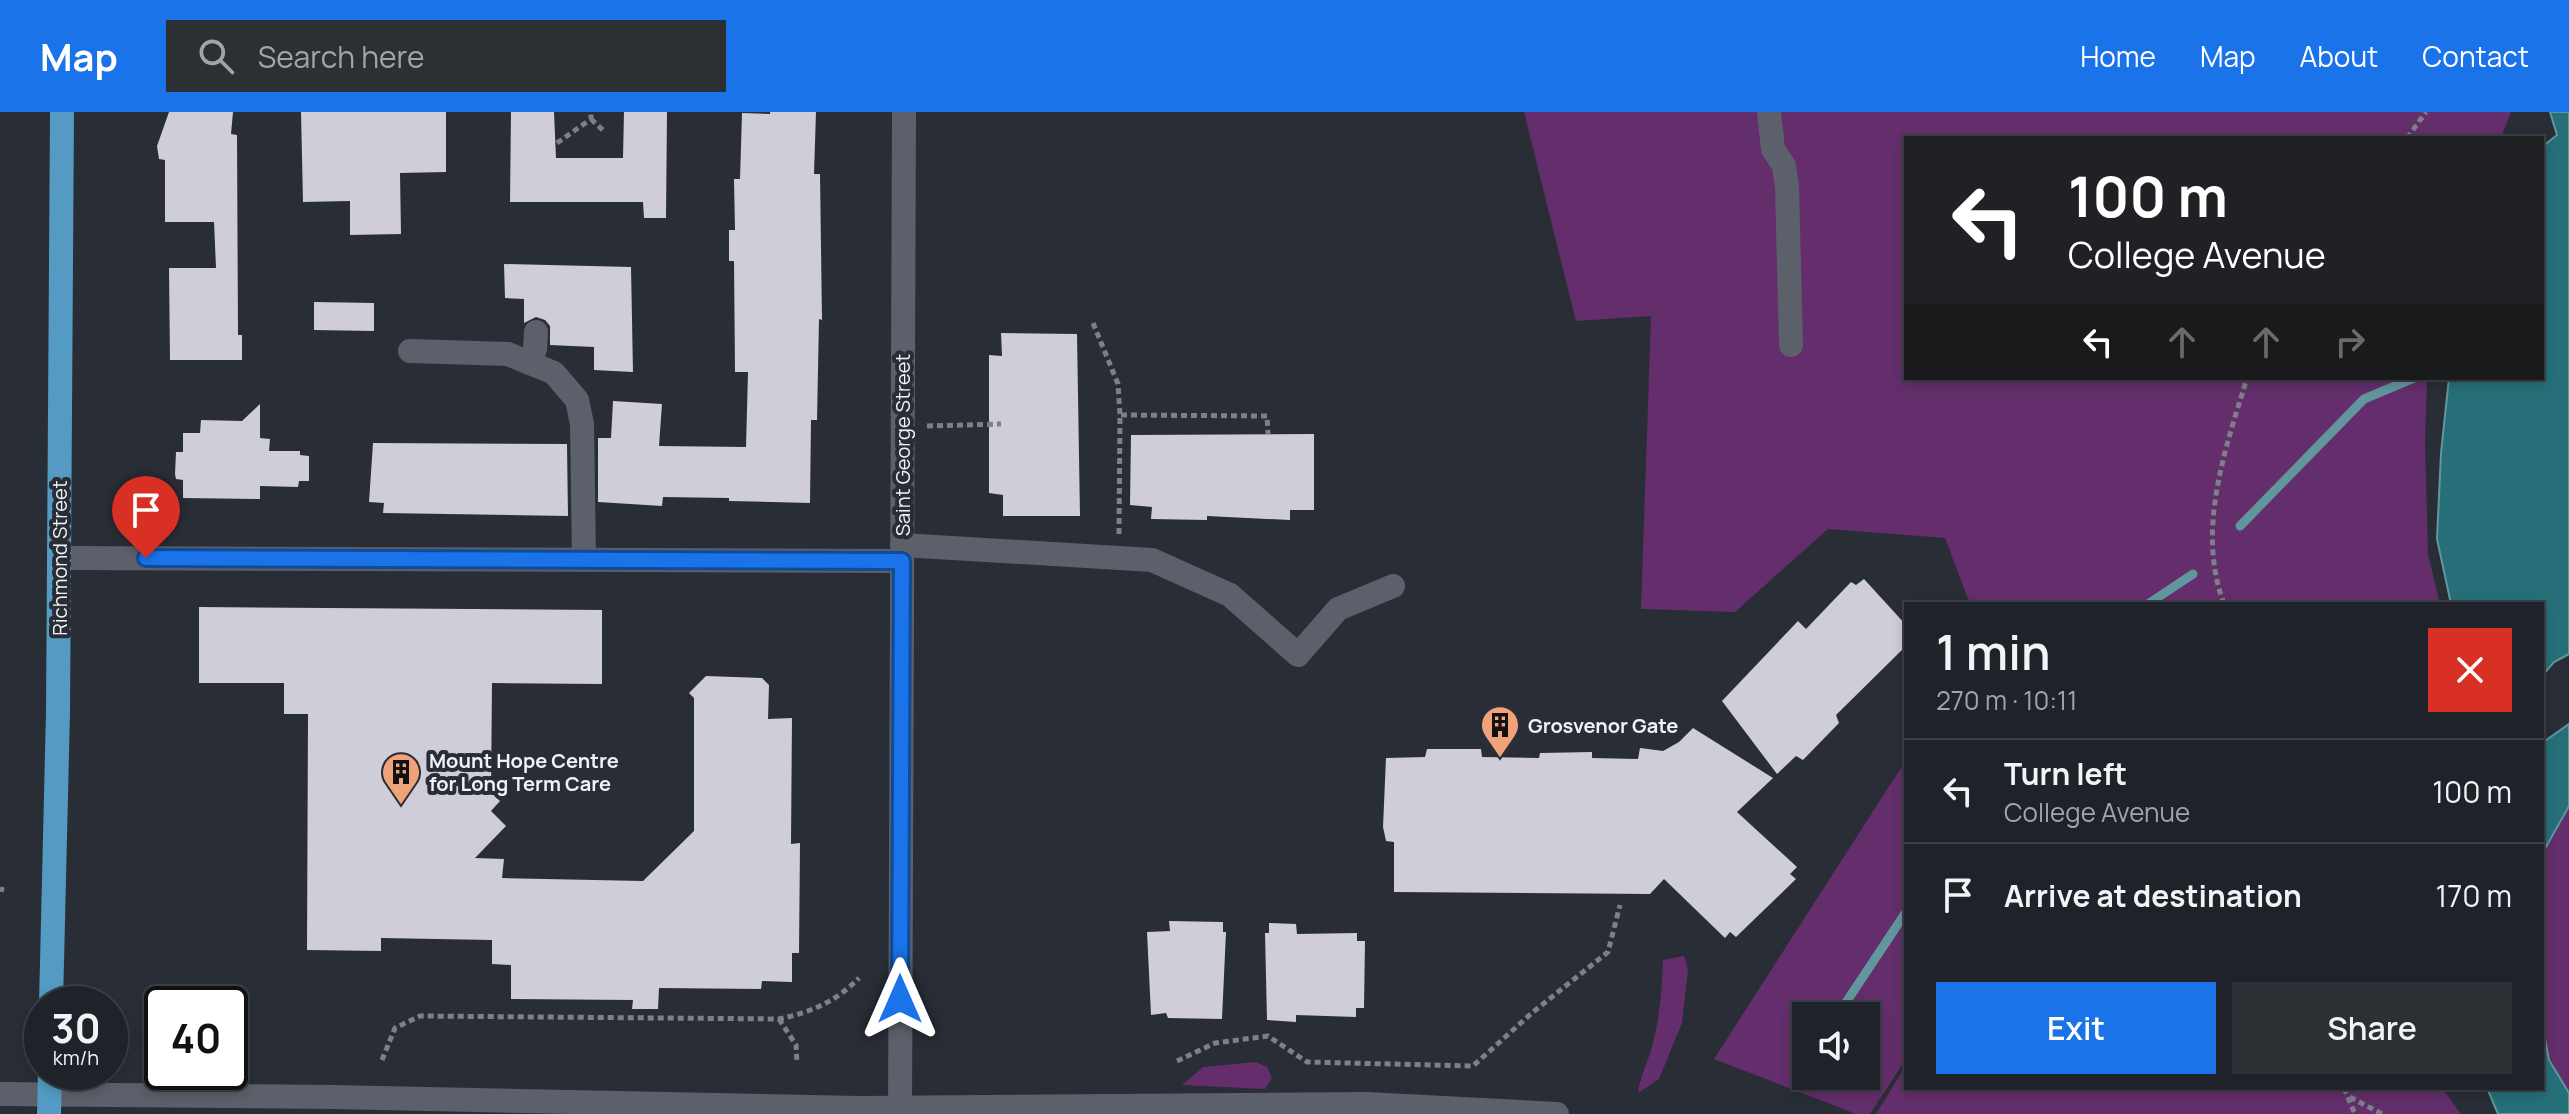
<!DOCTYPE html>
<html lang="en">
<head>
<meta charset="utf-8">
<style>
	:root { --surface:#1f2228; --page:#2c2f34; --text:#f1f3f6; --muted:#a1a4a8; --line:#3c3f45; --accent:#1a73e8 }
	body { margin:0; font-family:Manrope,sans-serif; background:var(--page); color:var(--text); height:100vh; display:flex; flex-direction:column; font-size:30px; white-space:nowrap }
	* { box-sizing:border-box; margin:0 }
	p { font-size:26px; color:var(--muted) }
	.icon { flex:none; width:44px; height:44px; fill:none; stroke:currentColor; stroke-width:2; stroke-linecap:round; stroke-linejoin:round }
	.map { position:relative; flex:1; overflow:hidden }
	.panel { position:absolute; left:1904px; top:490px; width:640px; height:488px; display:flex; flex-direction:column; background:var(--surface); border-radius:0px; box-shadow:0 4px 12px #0003,0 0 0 2px var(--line) }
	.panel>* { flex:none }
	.guide { position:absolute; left:1904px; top:24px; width:640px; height:244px; border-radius:0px; box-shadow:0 4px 12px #0003,0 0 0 2px var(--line); background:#202124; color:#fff; overflow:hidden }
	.buttons { position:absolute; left:1792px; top:890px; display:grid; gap:16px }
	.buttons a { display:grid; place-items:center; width:88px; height:88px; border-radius:0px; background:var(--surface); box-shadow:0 4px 12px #0003,0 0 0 2px var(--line); font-size:40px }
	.speed { position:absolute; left:24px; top:874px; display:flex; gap:16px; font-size:40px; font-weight:700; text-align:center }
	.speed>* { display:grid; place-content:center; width:104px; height:104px; border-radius:50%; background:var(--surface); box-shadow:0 4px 12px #0003,0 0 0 2px var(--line); line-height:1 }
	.speed small { font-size:20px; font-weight:400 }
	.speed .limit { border:4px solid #111; border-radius:12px; background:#fff; color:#111 }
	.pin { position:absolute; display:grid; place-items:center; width:68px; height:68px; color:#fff; margin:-82px -34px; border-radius:50% 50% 50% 0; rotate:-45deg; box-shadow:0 0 8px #0007 }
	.pin .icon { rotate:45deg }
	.me { position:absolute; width:88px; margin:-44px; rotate:0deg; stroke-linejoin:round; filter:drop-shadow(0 0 6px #0008) }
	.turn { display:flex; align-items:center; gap:28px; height:168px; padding:0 32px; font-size:36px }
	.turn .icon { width:104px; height:104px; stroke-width:2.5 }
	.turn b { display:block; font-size:56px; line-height:68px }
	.lanes { display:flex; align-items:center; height:76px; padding:0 32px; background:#0003; justify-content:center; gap:40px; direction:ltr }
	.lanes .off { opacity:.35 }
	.round { display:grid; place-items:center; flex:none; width:84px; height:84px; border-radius:0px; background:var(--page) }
	.summary { display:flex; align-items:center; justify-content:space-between; height:136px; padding:0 32px }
	h1 { font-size:48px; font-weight:600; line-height:60px }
	.button { display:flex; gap:16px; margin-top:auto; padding:16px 32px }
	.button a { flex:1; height:92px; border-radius:0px; background:var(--accent); color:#fff; font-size:32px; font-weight:600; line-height:92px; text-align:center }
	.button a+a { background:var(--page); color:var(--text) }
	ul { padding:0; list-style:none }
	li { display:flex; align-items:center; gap:24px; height:104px; padding:0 32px; border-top:2px solid var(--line) }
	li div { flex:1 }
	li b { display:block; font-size:30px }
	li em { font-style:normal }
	header { display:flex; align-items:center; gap:48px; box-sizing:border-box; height:112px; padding:0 40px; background:var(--accent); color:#fff }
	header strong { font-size:38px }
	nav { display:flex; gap:44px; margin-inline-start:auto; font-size:28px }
	.search { width:560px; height:72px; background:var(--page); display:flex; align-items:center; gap:20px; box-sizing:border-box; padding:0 28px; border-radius:0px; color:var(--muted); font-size:30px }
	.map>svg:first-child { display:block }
	.green { fill:#632e6b; fill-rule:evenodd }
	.water { fill:#266f78; stroke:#62969e; stroke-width:2 }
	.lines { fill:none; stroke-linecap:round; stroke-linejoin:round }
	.stream { stroke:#62969e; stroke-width:9 }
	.building { fill:#cecdd8 }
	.path { stroke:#7d8087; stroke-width:5; stroke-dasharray:6 4; stroke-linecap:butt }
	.minor { stroke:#5c606a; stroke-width:24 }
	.major { stroke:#549ac3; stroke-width:24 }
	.route-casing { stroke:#114b97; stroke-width:20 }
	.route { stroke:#1a73e8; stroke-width:14 }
	.labels { text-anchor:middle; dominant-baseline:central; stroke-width:8; stroke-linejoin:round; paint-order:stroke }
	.street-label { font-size:20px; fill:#eff2f7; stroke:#292d35 }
	.poi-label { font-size:20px; font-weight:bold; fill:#eff2f7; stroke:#292d35; text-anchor:start }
</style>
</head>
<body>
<header>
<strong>Map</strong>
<div class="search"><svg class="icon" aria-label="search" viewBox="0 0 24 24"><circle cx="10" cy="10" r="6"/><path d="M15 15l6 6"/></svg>Search here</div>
<nav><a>Home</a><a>Map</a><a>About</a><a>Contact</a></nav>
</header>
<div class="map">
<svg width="2569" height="1002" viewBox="0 0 2569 1002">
	<rect width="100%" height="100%" fill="#292d35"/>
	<g class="green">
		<polygon points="1524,0 2511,0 2501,26 1906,26 1906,266 2427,266 2425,331 2428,442 2440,492 1970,492 1945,426 1828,417 1735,500 1641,497 1651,204 1576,209"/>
		<path d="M1906 648V947L1870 1002H1856L1714 947ZM1866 904V964H1806V904Z"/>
		<polygon points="2569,694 2569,981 2549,948 2542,911 2542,742"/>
		<path d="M1684 844 1688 858 1682 911 1659 967 1638 981C1640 963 1649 948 1653 931 1660 903 1662 876 1663 848Z"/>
		<polygon points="1256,950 1267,955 1272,966 1265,977 1182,973 1203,955"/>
		<polygon points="1906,953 1906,976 2442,976 2461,1002 1876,1002"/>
	</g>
	<g class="water">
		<polygon points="2550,0 2569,0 2569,542 2554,550 2542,564 2542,492 2451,492 2437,427 2441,341 2449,266 2542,266 2542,35 2557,23"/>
		<polygon points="2569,612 2569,694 2542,742 2542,631"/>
		<polygon points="2542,911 2549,948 2569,981 2569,1002 2498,1002 2487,976 2542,976"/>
	</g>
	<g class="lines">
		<g class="stream">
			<polyline points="2240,414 2364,287 2414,266"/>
			<polyline points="2148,492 2193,462"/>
			<polyline points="1837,904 1906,800"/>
		</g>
	</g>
	<g class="building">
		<polygon points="169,0 233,0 231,22 237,23 238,223 242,223 242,248 170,248 169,156 216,156 214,110 165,110 165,48 159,47 157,34"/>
		<polygon points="301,0 446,0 446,60 400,61 401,122 350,123 350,89 303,90"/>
		<polygon points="511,0 554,0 556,46 623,46 624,0 667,0 666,106 644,106 643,90 510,90"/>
		<polygon points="770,0 816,0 814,62 820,62 822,208 819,207 817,308 811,308 810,391 729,389 729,386 663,385 662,394 598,390 598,326 611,326 613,289 662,292 659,334 746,335 748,260 735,260 734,149 729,149 729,118 735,118 734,67 740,67 742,1 770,2"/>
		<polygon points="504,152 631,155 633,260 594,258 594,235 550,233 550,214 545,208 536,205 524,211 524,187 505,186"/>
		<polygon points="314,190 374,191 374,219 314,218"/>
		<polygon points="1001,221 1077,222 1080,404 1003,404 1003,383 989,381 989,243 1002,244"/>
		<polygon points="260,292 260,326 270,327 269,339 300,339 300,343 309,344 309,369 299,369 298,375 260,374 260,387 183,386 183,368 176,367 175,362 176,340 183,340 183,321 200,321 201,308 242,309"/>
		<polygon points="1314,322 1314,398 1290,398 1290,408 1207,404 1207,408 1151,407 1152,395 1130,393 1131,323"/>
		<polygon points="373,331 567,332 568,404 383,401 384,391 369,390"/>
		<polygon points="1864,467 1906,513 1906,534 1836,603 1839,611 1803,648 1796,644 1777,662 1722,589 1798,509 1806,517 1851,470 1856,473"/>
		<polygon points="199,495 602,498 602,572 492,571 491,680 500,689 491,699 506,714 475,746 504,747 502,766 643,769 694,719 694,586 689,581 706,564 762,566 769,573 768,607 792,606 791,732 800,731 799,841 792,841 792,870 762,869 761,877 659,876 658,897 632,897 633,888 511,887 511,853 492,852 492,828 381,826 381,839 307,838 308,602 284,602 284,571 199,571"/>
		<polygon points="1693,616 1773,666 1737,700 1797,755 1790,762 1796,767 1736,825 1730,820 1725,826 1664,767 1650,782 1394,780 1394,730 1386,729 1383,715 1386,646 1425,645 1427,637 1481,637 1482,645 1539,646 1540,641 1592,640 1592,646 1638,647 1640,636 1663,639 1679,630"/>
		<polygon points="1169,809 1223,810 1223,820 1226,820 1222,907 1168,906 1166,901 1151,903 1147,820 1170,819"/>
		<polygon points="1269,811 1296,812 1297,822 1357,821 1357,829 1365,829 1364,896 1356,896 1356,905 1296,903 1296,910 1267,908 1265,821 1269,821"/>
	</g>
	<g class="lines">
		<g class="path">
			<polyline points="591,7 605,20"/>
			<polyline points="2407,26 2426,0"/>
			<polyline points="557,31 591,7 591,0"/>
			<polyline points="1093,211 1118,272 1120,303"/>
			<polyline points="927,314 1001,312"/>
			<polyline points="1119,422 1120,303 1267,304 1268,322"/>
			<path d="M2224 492C2196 418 2225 338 2247 266"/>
			<polyline points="0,777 4,778"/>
			<polyline points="779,907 796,933 797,951"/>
			<path d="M382 948 395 916 420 904 779 907C812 900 835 890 859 866"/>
			<polyline points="1177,949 1215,931 1268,924 1307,950 1473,954 1533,900 1608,840 1620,793"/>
			<polyline points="2344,976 2355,1002"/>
			<polyline points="2350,985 2382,1002"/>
		</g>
		<g class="minor">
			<polyline points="1769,0 1773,37 1784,54 1787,75 1791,233"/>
			<polyline points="410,239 508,242 554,261 577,288 582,312 584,448"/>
			<polyline points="530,251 535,237 536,220"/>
			<polyline points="902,433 1152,448 1230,483 1298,543 1338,497 1393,474"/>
			<polyline points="60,446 902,449"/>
			<polyline points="0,982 333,985 859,996 1367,992 1557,1002"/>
			<polyline points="900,1002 904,0"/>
		</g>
		<g class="major">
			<polyline points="51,892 58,600 62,0"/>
			<polyline points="49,1002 50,960"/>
		</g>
	</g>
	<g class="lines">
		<defs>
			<polyline id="route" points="146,446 902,449 900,887"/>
		</defs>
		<use href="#route" class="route-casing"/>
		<use href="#route" class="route"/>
	</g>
	<defs>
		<symbol id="building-pin" viewBox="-11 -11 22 30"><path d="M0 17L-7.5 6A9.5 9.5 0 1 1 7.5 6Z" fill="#f0a27a" stroke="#292d35"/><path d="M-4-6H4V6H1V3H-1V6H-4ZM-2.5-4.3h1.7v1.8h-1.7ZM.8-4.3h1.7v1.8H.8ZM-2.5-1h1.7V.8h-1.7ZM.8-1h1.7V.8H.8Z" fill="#111"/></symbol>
	</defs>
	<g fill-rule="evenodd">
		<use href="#building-pin" x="1478" y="591" width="44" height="60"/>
		<use href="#building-pin" x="379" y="638" width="44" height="60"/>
	</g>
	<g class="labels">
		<g class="street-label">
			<text transform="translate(902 333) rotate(-90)">Saint George Street</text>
			<text transform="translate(59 446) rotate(-90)">Richmond Street</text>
		</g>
		<g class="poi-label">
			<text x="1528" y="613">Grosvenor Gate</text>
			<text x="429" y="648">Mount Hope Centre<tspan x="429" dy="23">for Long Term Care</tspan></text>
		</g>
	</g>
</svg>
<div class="buttons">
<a><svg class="icon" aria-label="sound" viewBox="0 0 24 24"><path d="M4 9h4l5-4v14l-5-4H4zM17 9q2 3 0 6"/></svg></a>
</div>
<div class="speed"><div>30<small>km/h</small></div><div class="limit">40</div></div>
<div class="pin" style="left:146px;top:446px;background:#d93025"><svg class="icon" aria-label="arrive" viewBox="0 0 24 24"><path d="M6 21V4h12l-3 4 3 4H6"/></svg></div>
<svg class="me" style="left:900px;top:887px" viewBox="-20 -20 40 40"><path d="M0-17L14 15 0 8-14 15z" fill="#1a73e8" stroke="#fff" stroke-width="4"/></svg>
<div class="guide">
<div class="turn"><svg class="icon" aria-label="left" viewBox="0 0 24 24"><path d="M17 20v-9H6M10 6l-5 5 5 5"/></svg><div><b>100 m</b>College Avenue</div></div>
<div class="lanes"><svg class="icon" aria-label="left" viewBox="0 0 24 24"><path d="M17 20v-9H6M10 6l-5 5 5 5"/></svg><svg class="icon off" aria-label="ahead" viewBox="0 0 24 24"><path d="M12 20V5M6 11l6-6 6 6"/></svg><svg class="icon off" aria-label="ahead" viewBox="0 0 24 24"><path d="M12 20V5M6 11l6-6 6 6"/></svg><svg class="icon off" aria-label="right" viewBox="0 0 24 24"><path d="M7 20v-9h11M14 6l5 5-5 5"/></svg></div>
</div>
<section class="panel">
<div class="summary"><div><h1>1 min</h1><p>270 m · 10:11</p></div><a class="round" style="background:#d93025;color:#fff"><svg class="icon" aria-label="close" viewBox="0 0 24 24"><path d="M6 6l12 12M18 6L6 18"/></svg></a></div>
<ul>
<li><svg class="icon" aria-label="left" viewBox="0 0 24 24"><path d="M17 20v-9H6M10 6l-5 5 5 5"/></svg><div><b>Turn left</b><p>College Avenue</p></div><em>100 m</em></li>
<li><svg class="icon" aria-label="arrive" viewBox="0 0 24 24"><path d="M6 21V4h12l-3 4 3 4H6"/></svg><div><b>Arrive at destination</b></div><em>170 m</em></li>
</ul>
<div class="button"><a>Exit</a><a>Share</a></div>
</section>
</div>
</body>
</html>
